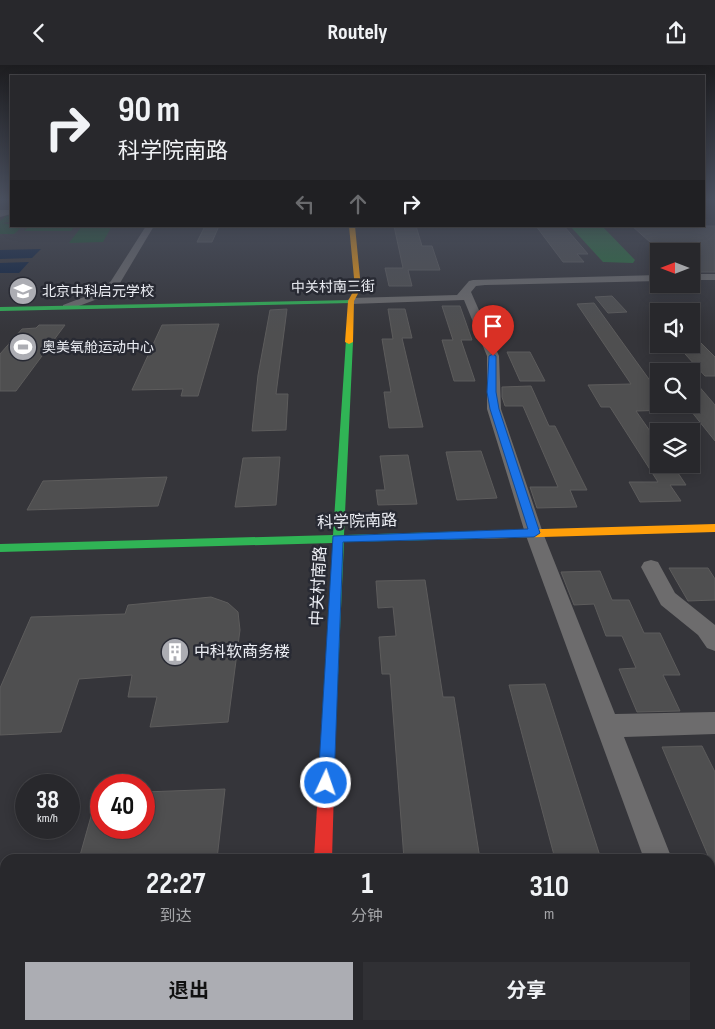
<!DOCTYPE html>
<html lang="zh">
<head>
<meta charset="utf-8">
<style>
	:root { --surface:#28282c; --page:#303034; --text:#f1f3f6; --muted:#a5a6a9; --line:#444448; --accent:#acadb3 }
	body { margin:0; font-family:"Sofia Sans Condensed","Noto Sans SC",sans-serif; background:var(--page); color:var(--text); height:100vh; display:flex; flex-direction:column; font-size:19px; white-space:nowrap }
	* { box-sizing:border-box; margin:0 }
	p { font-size:16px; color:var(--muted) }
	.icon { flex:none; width:28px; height:28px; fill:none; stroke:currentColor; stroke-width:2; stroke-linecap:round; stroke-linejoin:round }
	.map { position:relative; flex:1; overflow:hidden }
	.sheet { position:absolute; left:0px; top:789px; width:715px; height:176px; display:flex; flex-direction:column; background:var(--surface); border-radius:15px 15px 0 0; box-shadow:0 2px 12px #0003,0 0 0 1px var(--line) }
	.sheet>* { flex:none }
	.guide { position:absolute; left:10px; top:10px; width:695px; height:152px; border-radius:0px; box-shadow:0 2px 12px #0003,0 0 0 1px var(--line); background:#28282c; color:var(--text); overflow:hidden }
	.needle { width:32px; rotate:270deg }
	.tools { position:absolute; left:650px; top:178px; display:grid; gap:10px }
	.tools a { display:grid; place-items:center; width:50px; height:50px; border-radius:0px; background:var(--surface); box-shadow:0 2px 12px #0003,0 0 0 1px var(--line); font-size:25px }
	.speed { position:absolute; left:15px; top:709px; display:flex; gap:10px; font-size:25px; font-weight:700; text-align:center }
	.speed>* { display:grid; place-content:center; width:65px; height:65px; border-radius:50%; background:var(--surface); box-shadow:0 2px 12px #0003,0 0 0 1px var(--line); line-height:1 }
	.speed small { font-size:12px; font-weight:400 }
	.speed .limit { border:8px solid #d22; background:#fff; color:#111 }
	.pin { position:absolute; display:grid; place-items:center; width:42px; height:42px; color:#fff; margin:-51px -21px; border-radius:50% 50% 50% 0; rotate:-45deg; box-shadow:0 0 5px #0007 }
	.pin .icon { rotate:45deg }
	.me { position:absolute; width:55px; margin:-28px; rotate:3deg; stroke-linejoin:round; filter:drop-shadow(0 0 4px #0008) }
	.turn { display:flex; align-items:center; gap:18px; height:105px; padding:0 25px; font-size:22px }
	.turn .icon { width:65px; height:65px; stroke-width:2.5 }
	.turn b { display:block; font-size:35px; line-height:42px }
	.lanes { display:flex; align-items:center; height:48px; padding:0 25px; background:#0003; justify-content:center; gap:25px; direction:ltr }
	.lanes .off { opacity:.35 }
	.eta { display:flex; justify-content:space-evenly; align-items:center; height:85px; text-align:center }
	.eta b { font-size:30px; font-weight:700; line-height:35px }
	.action { display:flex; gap:10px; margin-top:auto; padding:10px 25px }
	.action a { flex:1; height:58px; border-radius:0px; background:var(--accent); color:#111; font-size:20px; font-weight:700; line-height:58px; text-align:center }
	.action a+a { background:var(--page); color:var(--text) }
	header { display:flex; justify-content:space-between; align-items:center; height:65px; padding:0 25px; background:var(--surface); font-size:22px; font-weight:700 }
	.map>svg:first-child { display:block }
	.green { fill:#16552a }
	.forest { fill:#27723b }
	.water { fill:#081e3f }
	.building { fill:#4f4f50; stroke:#5d5c5c }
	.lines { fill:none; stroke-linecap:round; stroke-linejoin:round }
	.street { fill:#6d6c6d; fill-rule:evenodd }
	.fast { fill:#30b455; fill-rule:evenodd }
	.slow { fill:#ff9f0a; fill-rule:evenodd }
	.jam { fill:#e5322d; fill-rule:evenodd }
	.route { fill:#1a73e8; stroke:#114b97 }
	.labels { text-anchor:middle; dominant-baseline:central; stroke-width:5; stroke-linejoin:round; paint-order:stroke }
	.far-street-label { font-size:14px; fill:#eceef4; stroke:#282a33 }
	.far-poi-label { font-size:14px; fill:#eceef4; stroke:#282a33; text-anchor:start }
	.street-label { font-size:16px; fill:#eceef4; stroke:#282a33 }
	.poi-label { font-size:16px; fill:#eceef4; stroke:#282a33; text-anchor:start }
</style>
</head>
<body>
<header><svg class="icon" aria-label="back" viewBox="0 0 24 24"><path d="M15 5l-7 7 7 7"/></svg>Routely<svg class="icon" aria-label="share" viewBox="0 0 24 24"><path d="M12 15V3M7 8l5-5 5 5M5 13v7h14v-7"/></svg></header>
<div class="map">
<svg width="715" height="964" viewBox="0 0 715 964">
	<rect width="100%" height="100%" fill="#35353a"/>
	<g class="green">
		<polygon points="11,150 11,157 1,158 23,161 14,169 0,169 0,156 6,151"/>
		<polygon points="30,161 75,161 71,166 24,166"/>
		<polygon points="82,161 112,161 103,177 69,178"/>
	</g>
	<polygon class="forest" points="570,161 602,161 635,195 633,198 603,197"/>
	<g class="water">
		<polygon points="41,184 32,193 0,194 0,185"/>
		<polygon points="29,197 19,208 0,208 0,198"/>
	</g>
	<g class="building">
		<polygon points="205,161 219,161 212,177 197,177"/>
		<polygon points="394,161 416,161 422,181 432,181 440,205 408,205 412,221 389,221 385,203 403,203"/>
		<polygon points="536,161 564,161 588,189 577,189 584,197 563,197"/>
		<polygon points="632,161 715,161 715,207 691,207 691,186 660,186"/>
		<polygon points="612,231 627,247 608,248 595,232"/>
		<polygon points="594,238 659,328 659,339 666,339 671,345 636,346 659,379 659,399 672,399 686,420 670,420 681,436 640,437 629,417 658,417 610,342 601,342 588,320 631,319 577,239"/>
		<polygon points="442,241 460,241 472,275 461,275 475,316 454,316 442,275 453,275"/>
		<polygon points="287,244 276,329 288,329 286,365 252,366 258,310 270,245"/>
		<polygon points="388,244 405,244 412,273 402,273 423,362 389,363 384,327 391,327 382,274 393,274"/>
		<polygon points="219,259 198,331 181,331 183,324 132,325 162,260"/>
		<polygon points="39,260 65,260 16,326 0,326 0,289 22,264 36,263"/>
		<polygon points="691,268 715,292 715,311 705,311 676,279 691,279"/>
		<polygon points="507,287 530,287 545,316 520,316"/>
		<polygon points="691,312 715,340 715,376 691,346"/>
		<polygon points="531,321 549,361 555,361 587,425 570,425 577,442 537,443 530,422 558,422 523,341 505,341 502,332 502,322"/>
		<polygon points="481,386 497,433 457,435 446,387"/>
		<polygon points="408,390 417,439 378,440 376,425 385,425 380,391"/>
		<polygon points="280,392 276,440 235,442 243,393"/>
		<polygon points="167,412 158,441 27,445 43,416"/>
		<polygon points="669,503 708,503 715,514 715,535 688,536"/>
		<polygon points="600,506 612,535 629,535 644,568 660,568 680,610 663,610 680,646 637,647 619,604 636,603 622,571 606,571 594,539 574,540 561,507"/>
		<polygon points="425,515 443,632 454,632 480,794 404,794 390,609 382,609 379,572 396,571 393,542 378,543 376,516"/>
		<polygon points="211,532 228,538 238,547 240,565 228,657 150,662 157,632 128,632 132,610 79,614 61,667 0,670 0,623 31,552 125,549 128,540"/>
		<polygon points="545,619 601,794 555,794 509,620"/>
		<polygon points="702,681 715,707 715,807 662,682"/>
		<polygon points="225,724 217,794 79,794 97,730 101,730 101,762 144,762 144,727"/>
	</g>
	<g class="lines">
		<g class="street">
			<polygon points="0,145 11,145 11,149 0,152"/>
			<polygon points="146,161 154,161 120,218 108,230 71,244 63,244 63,240 100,226 111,216"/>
			<rect x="691" y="209" width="24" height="6"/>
			<polygon points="659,210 659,216 485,220 476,221 471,227 499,291 501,344 543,468 615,649 715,647 715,669 624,672 672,794 644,794 525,468 487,344 487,291 464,235 351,239 346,236 351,233 457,230 469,216 473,215"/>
			<polygon points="651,495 658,497 675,528 715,560 715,586 707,583 698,570 661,540 641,502 644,497"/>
			<polygon points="710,917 715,919 715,964 706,960 710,960"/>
		</g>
		<g class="fast">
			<polygon points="353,235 354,236 351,238 0,246 0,242"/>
			<polygon points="346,275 353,277 344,470 474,466 480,470 474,474 344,477 336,655 334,660 329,662 324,660 322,655 333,478 0,487 0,479 333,470"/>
			<rect x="306" y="960" width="20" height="4"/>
		</g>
		<g class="slow">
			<polygon points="349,161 355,161 361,223 354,236 353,277 349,279 345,277 348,236 355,223"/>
			<polygon points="715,459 715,467 474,474 468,470 474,466"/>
		</g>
		<polygon class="jam" points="329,648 334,650 336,655 332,794 314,794 322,655 324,650"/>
	</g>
	<linearGradient id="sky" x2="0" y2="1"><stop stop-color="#1d1d20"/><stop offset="0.5" stop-color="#4b5160"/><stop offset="1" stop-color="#4b5160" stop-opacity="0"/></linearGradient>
	<rect width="715" height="268" fill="url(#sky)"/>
	<polygon class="route" points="493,289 496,291 496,327 499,344 540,468 534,472 343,477 334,718 332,724 326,726 321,724 318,718 333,471 528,464 490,344 487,327 489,291"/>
	<defs>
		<symbol id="school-disc" viewBox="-11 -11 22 22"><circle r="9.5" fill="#acadb3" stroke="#282a33"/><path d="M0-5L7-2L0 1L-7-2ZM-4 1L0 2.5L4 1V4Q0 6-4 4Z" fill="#fff"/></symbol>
		<symbol id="stadium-disc" viewBox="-11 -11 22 22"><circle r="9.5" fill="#acadb3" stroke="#282a33"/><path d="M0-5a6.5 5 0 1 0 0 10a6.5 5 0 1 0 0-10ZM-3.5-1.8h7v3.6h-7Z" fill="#fff"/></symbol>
		<symbol id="building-disc" viewBox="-11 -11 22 22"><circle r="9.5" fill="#acadb3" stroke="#282a33"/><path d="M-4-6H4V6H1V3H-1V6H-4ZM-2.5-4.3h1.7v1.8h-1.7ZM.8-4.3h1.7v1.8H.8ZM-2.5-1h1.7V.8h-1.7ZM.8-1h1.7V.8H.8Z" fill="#fff"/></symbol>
	</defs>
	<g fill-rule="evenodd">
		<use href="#school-disc" x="7" y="210" width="32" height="32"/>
		<use href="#stadium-disc" x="7" y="266" width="32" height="32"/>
		<use href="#building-disc" x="159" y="571" width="32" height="32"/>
	</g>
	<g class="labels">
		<g class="far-street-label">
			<text transform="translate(333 222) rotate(-1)">中关村南三街</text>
		</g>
		<g class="far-poi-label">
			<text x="42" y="226">北京中科启元学校</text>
			<text x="42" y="282">奥美氧舱运动中心</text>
		</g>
		<g class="street-label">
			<text transform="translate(357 457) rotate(-2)">科学院南路</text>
			<text transform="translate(319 521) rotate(-87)">中关村南路</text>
		</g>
		<g class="poi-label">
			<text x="194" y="587">中科软商务楼</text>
		</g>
	</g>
</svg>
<div class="tools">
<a><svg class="needle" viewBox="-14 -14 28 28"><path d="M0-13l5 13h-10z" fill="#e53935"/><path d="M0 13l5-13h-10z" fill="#a5a6a9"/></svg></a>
<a><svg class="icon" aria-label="sound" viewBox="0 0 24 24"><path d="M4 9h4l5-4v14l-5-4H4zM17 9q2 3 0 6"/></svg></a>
<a><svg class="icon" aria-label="search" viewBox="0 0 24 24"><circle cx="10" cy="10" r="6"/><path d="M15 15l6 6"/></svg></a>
<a><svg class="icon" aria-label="layers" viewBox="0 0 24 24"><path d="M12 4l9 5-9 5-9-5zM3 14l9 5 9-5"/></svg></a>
</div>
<div class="speed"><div>38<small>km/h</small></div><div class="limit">40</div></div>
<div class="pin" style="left:493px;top:291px;background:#d93025"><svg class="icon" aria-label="arrive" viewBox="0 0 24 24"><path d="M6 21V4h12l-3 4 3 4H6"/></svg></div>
<svg class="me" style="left:326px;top:718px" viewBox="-20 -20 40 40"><circle r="17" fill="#1a73e8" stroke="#fff" stroke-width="3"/><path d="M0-11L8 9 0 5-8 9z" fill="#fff"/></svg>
<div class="guide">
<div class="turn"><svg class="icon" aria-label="right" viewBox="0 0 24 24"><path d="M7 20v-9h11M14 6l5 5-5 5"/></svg><div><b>90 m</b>科学院南路</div></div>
<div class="lanes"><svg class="icon off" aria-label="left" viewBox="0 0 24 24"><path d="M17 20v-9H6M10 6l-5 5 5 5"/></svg><svg class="icon off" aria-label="ahead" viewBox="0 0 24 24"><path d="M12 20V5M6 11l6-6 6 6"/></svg><svg class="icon" aria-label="right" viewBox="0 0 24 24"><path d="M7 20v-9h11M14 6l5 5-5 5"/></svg></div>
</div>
<section class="sheet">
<div class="eta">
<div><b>22:27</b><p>到达</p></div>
<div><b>1</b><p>分钟</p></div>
<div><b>310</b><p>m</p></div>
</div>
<div class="action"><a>退出</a><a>分享</a></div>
</section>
</div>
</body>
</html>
